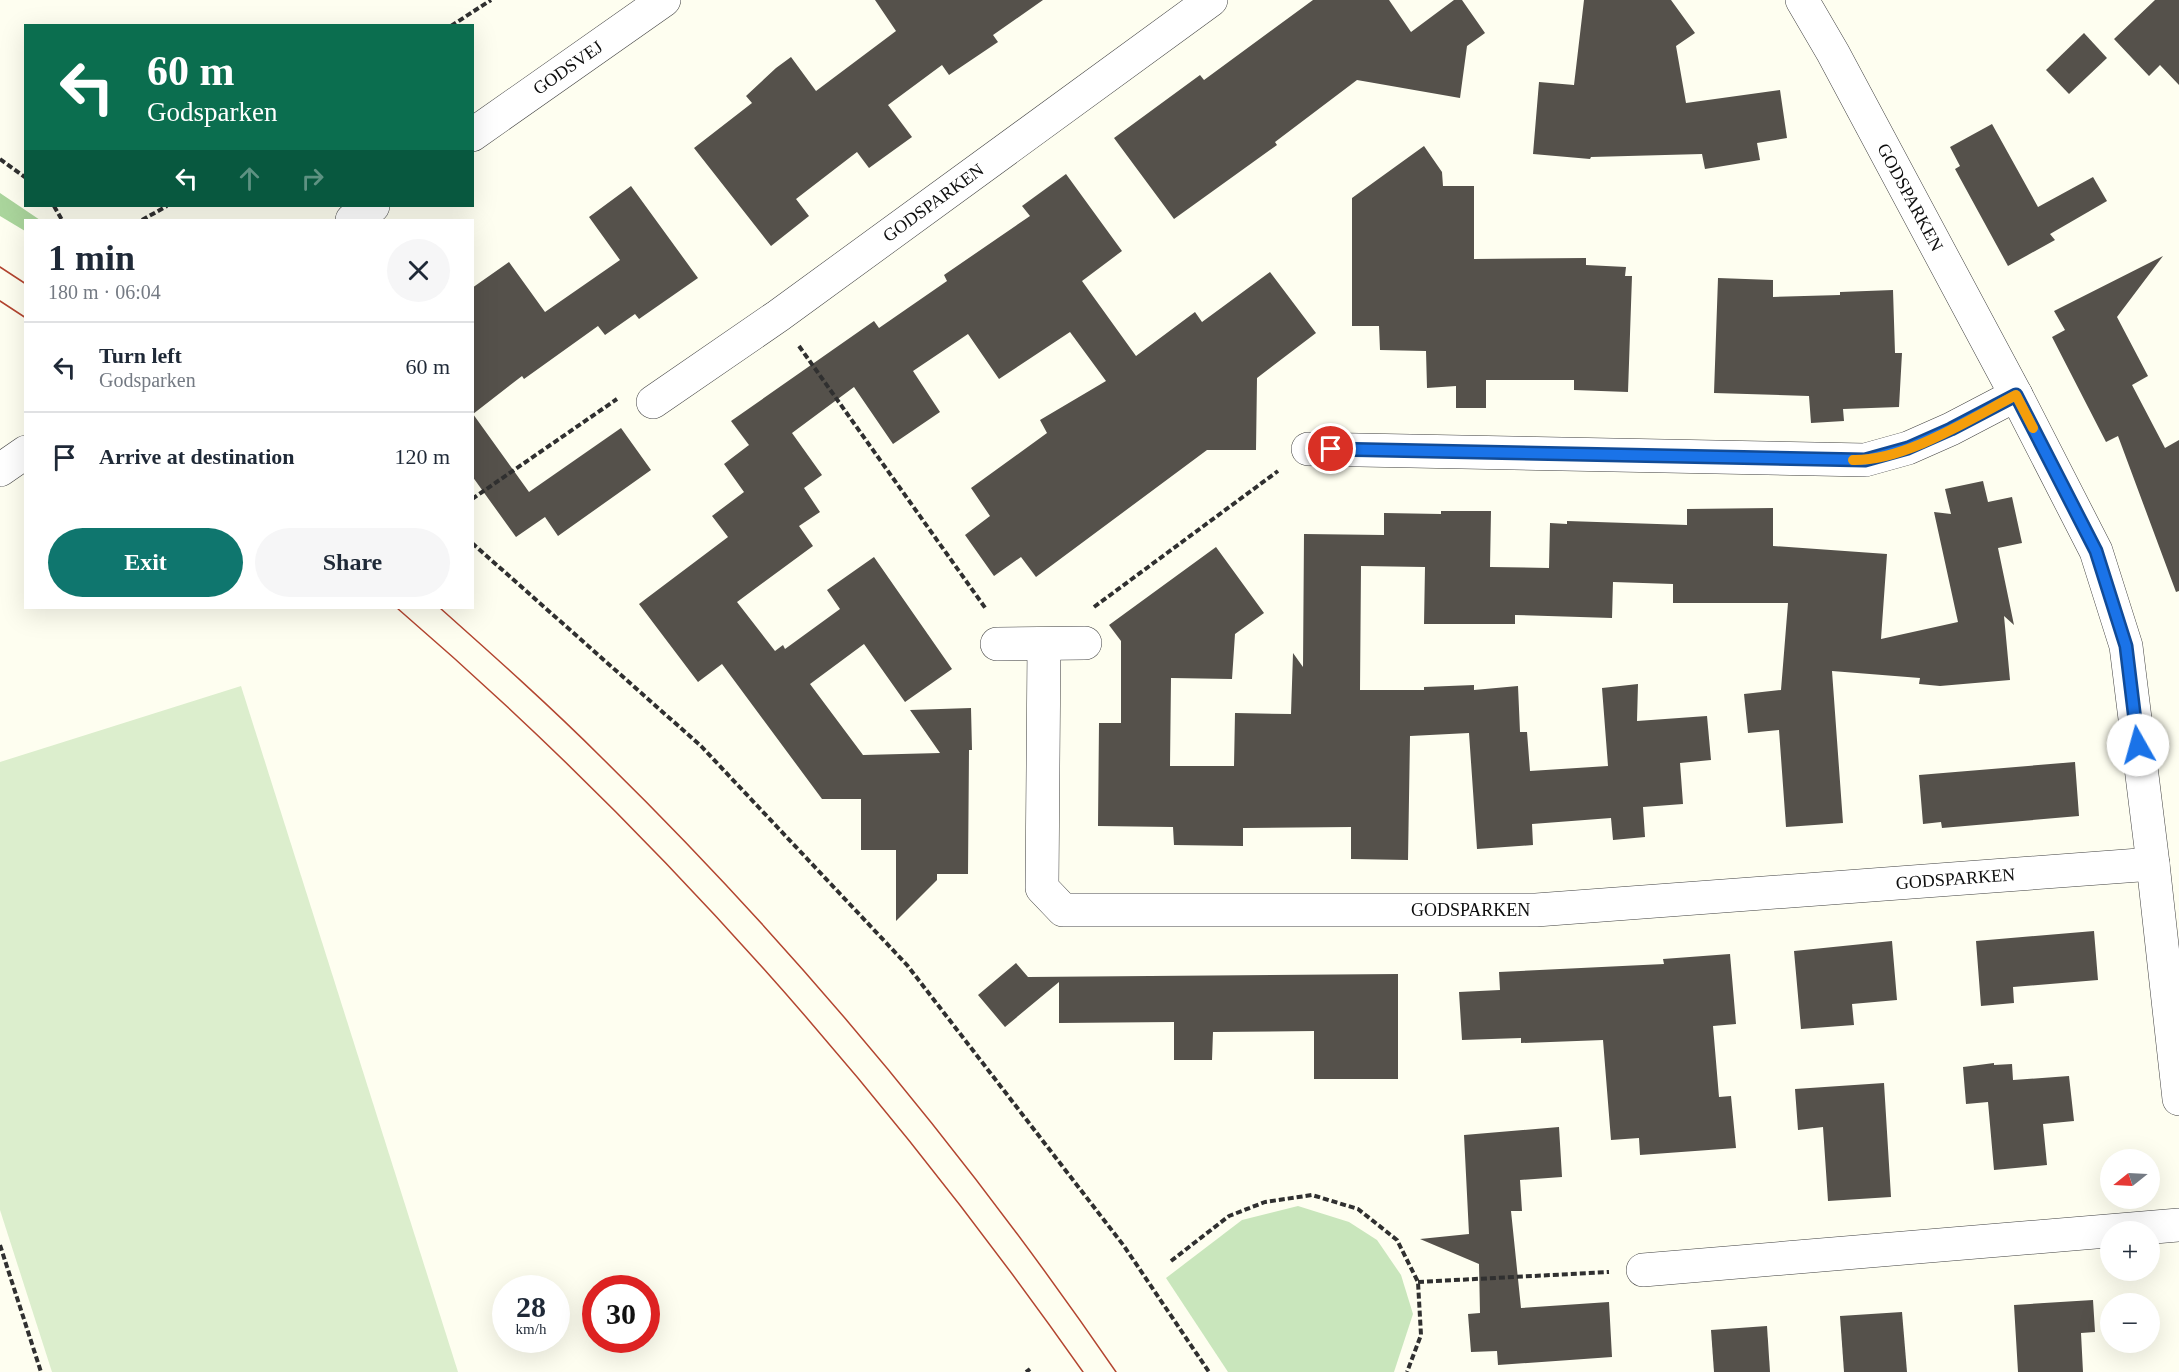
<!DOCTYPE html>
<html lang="en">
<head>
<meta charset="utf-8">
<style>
	:root { --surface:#fff; --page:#f6f6f7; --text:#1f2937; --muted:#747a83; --line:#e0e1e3; --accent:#0f766e }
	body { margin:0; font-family:Georgia,serif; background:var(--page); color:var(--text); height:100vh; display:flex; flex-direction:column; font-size:22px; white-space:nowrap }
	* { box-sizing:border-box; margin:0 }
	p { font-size:20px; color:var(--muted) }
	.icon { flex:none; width:33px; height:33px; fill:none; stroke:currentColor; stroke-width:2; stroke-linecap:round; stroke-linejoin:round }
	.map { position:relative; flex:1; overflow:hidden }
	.panel { position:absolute; left:24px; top:219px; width:450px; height:390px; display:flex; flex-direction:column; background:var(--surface); border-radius:0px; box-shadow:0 6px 24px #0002 }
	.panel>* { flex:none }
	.banner { position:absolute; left:24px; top:24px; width:450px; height:183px; border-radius:0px; box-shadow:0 6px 24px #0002; background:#0b6e4f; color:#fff; overflow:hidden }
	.needle { width:39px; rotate:252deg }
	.fabs { position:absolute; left:2100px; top:1149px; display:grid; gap:12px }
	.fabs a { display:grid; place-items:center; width:60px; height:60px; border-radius:50%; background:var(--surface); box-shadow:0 6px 24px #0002; font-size:30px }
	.speed { position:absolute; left:492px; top:1275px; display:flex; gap:12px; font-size:30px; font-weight:700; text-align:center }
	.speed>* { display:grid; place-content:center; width:78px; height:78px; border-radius:50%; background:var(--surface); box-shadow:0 6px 24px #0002; line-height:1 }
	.speed small { font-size:15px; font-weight:400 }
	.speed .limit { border:9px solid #d22; background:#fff; color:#111 }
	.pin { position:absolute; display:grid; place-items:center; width:51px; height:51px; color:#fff; margin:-26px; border:3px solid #fff; border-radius:50%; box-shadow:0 2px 6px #0007 }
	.me { position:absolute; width:66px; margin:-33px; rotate:353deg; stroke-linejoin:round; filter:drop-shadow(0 0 4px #0008) }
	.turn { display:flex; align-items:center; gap:21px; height:126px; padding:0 24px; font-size:27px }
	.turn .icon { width:78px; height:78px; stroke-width:2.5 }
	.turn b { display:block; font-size:42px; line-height:51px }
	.lanes { display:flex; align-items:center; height:57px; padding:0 24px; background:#0003; justify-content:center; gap:30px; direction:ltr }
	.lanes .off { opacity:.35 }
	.round { display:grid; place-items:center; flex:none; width:63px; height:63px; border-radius:32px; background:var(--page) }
	.head { display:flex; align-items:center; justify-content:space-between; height:102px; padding:0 24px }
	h1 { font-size:36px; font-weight:800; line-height:45px }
	.cta { display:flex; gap:12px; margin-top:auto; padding:12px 24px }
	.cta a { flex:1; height:69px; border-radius:36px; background:var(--accent); color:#fff; font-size:24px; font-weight:800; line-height:69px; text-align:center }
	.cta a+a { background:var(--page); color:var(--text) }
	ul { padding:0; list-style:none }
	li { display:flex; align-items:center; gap:18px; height:90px; padding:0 24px; border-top:2px solid var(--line) }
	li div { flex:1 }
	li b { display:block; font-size:22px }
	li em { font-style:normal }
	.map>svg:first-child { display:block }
	.green { fill:#c9e6bc }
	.forest { fill:#aad59c }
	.pitch { fill:#dceecd }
	.building { fill:#55514b }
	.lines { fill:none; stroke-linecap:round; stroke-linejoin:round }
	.minor-casing { stroke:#414141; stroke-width:34 }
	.path { stroke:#303030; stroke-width:4; stroke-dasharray:6 3; stroke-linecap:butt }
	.minor { stroke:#fff; stroke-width:33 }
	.tram { stroke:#b34530; stroke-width:1.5 }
	.route-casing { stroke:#114b97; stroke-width:15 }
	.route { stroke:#1a73e8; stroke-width:10 }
	.slow { stroke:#f59e0b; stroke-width:10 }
	.labels { text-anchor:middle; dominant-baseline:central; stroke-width:6; stroke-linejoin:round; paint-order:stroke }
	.street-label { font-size:18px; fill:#0e0e0e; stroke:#fff }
</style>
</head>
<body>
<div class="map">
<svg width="2179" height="1372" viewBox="0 0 2179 1372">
	<rect width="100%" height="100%" fill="#fefef0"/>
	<polygon class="green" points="1298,1206 1349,1222 1377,1240 1401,1275 1413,1314 1394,1372 1228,1372 1166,1278 1242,1220"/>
	<polygon class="forest" points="0,193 40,220 26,220 25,231 0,216"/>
	<polygon class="pitch" points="241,686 458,1372 52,1372 0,1210 0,762"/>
	<g class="building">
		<polygon points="875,0 1043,0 993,35 998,42 949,75 942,65 888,105 912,137 869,168 857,152 796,199 809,216 771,246 694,148 752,103 746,96 776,68 791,57 816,91 896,31"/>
		<polygon points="1313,0 1389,0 1411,32 1454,0 1462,0 1485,33 1467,46 1460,98 1357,80 1275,142 1277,145 1174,219 1114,138 1200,75 1204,80"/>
		<polygon points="1584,0 1671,0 1695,33 1676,46 1686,103 1780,90 1787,138 1757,143 1760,160 1705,169 1702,154 1591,157 1590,159 1533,154 1539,82 1574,85"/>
		<polygon points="2155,0 2179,0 2179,85 2160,65 2149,76 2114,39"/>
		<polygon points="2084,33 2107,58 2069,94 2046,70"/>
		<polygon points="1992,124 2038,207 2093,177 2107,201 2050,234 2055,240 2008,266 1955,169 1960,166 1950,147"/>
		<polygon points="1424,146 1442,172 1443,186 1474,186 1474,259 1586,258 1586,265 1626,267 1625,276 1632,276 1628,392 1574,390 1574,380 1486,380 1486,408 1456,408 1456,386 1427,388 1426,351 1380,350 1379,326 1352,326 1352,198"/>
		<polygon points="1066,174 1122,251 1082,281 1136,356 1195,312 1202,322 1270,272 1316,333 1257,378 1256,450 1207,450 1036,577 1021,557 994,576 965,535 990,516 971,488 1047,433 1040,420 1106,381 1070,332 999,379 968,334 913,371 940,412 893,444 854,387 792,433 822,475 804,488 820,512 799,526 813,546 737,602 775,651 783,645 785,649 840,609 827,590 874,557 952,669 905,702 864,644 810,684 863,755 940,753 910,710 971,708 972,750 969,750 968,874 937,874 937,880 896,921 896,850 861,850 861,799 822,799 722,664 698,682 639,604 728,537 712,516 744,492 724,464 749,445 731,421 874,321 879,328 947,281 944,275 1030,216 1022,206"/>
		<polygon points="631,186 698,278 639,319 635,314 605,335 598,326 524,379 522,376 473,414 529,492 621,428 651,470 558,536 545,517 516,537 472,476 472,288 509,262 545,312 620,260 589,217"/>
		<polygon points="2163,256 2117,317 2148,376 2132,385 2165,448 2179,440 2179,591 2176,592 2118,436 2106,442 2052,337 2065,330 2054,311"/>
		<polygon points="1718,278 1773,280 1773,297 1840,295 1840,292 1893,290 1895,353 1902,353 1899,407 1843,409 1844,421 1811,423 1809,396 1714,393"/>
		<polygon points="1983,481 1988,502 2012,497 2022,543 1998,548 2014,625 2004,616 2010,680 1940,686 1919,684 1920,678 1832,671 1843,823 1786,827 1779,730 1748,733 1744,694 1781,690 1788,603 1673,603 1673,584 1613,582 1612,618 1515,615 1515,624 1424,624 1425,567 1361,566 1360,690 1424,690 1424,687 1474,685 1474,690 1518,686 1520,732 1527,732 1530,771 1608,766 1602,688 1638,684 1637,721 1707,716 1711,760 1680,763 1683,804 1643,807 1645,837 1613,840 1611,818 1532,824 1533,845 1477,849 1469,733 1410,736 1408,860 1351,859 1351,827 1243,828 1243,846 1174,845 1173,827 1098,826 1099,723 1121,723 1121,641 1109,625 1216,547 1264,613 1235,634 1232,679 1171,678 1170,766 1234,766 1235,713 1291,714 1293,653 1303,667 1304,534 1384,535 1384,513 1441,514 1441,511 1491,511 1490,567 1549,568 1550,523 1567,524 1567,521 1687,525 1687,509 1773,508 1773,546 1887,554 1881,639 1958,622 1934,512 1951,514 1945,489"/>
		<polygon points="2075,762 2079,816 1942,828 1941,822 1923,824 1919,775"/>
		<polygon points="2094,931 2098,980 2013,987 2014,1003 1981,1006 1976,941"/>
		<polygon points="1892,941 1897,1000 1852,1004 1854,1025 1801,1029 1794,951"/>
		<polygon points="1730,954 1736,1024 1713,1026 1719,1097 1731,1096 1736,1148 1640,1155 1639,1138 1611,1140 1603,1040 1521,1043 1521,1038 1462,1040 1459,992 1500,990 1499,972 1664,964 1663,959"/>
		<polygon points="1016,963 1028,977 1398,974 1398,1079 1314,1079 1314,1031 1213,1032 1212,1060 1174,1060 1174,1022 1059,1023 1059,982 1005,1027 978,995"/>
		<polygon points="1994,1063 1994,1065 2012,1064 2013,1080 2069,1076 2074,1121 2043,1124 2047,1165 1994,1170 1988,1102 1966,1104 1963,1067"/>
		<polygon points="1884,1083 1891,1197 1828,1201 1823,1127 1798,1130 1795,1089"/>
		<polygon points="1559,1127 1562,1177 1520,1180 1522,1211 1511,1211 1521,1308 1609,1302 1612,1357 1498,1365 1497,1351 1471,1352 1468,1314 1480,1313 1479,1264 1420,1239 1469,1234 1464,1135"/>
		<polygon points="2093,1300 2095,1332 2081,1333 2083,1372 2018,1372 2014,1305"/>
		<polygon points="1902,1312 1907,1372 1844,1372 1840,1316"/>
		<polygon points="1767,1326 1770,1372 1714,1372 1711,1330"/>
	</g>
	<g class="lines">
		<defs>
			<g id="minor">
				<path id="s1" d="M1802 0 1833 53 2016 395 2096 551 2126 646 2153 864 2179 1099"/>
				<path id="s2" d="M472 135 664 0"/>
				<polyline points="352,220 373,206"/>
				<path id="s3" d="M653 402 778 316 1211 0"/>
				<polyline points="1308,449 1865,460 1908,448 1951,429 2016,395"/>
				<polyline points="0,470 26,452"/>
				<polyline points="997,644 1085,643"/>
				<path id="s4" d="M1044 644 1042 888 1063 910H1536L2153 864"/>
				<polyline points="1643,1270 2179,1225"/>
			</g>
		</defs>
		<use href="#minor" class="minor-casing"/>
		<g class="path">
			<polyline points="451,26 491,0"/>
			<polyline points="0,159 26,178"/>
			<polyline points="54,206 62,220"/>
			<polyline points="142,220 167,206"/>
			<polyline points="799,346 986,609"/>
			<polyline points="472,499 617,399"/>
			<polyline points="472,543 701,746 907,965 1124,1246 1209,1372"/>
			<polyline points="1094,607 1278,471"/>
			<polyline points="0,1245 41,1372"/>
			<polyline points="1171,1261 1229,1216 1265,1202 1312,1195 1358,1209 1397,1240 1418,1282 1421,1335 1407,1372"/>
			<polyline points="1418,1282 1609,1272"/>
			<polyline points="1026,1372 1030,1369"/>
		</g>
		<use href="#minor" class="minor"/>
		<g class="tram">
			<polyline points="0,267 26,284"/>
			<polyline points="0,301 26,318"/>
			<path d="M397 608C657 832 886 1092 1083 1372"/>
			<path d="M440 608C495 657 550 706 602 758 793 945 965 1152 1116 1372"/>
		</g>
	</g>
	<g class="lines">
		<defs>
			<polyline id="route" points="1331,449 1865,460 1908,448 1951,429 2016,395 2096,551 2126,646 2138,745"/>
		</defs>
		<use href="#route" class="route-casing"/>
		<use href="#route" class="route"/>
		<path class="slow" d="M1853 460C1905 461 1970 419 2016 395L2033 428"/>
	</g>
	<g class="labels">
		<g class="street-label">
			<text stroke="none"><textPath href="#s2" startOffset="117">GODSVEJ</textPath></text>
			<text stroke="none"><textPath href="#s1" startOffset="225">GODSPARKEN</textPath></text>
			<text stroke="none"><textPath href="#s3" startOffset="344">GODSPARKEN</textPath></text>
			<text stroke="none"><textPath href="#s4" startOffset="1168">GODSPARKEN</textPath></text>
			<text stroke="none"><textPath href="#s4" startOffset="682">GODSPARKEN</textPath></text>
		</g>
	</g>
</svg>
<div class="fabs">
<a><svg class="needle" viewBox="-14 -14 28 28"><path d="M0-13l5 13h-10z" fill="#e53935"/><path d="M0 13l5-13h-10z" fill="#747a83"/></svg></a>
<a>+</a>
<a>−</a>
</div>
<div class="speed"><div>28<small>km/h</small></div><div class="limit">30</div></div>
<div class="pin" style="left:1331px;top:449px;background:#d93025"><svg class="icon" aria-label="arrive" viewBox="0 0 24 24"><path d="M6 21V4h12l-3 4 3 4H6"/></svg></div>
<svg class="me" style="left:2138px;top:745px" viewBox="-20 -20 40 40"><circle r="19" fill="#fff"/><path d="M0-13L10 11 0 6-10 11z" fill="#1a73e8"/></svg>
<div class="banner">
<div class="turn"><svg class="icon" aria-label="left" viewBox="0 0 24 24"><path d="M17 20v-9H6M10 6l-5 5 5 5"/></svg><div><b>60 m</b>Godsparken</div></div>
<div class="lanes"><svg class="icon" aria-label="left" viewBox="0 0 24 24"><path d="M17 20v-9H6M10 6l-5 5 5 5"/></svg><svg class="icon off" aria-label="ahead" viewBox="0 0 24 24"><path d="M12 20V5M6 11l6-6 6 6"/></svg><svg class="icon off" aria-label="right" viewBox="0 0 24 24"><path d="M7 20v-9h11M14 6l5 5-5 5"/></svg></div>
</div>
<section class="panel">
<div class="head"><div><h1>1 min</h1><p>180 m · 06:04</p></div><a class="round"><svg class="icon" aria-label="close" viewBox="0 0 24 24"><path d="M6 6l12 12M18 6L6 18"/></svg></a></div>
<ul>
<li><svg class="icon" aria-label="left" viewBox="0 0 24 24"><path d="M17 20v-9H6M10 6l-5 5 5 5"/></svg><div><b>Turn left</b><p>Godsparken</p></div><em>60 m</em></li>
<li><svg class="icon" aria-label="arrive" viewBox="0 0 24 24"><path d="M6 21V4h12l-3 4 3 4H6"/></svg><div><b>Arrive at destination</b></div><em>120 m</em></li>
</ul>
<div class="cta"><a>Exit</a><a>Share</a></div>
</section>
</div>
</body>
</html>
